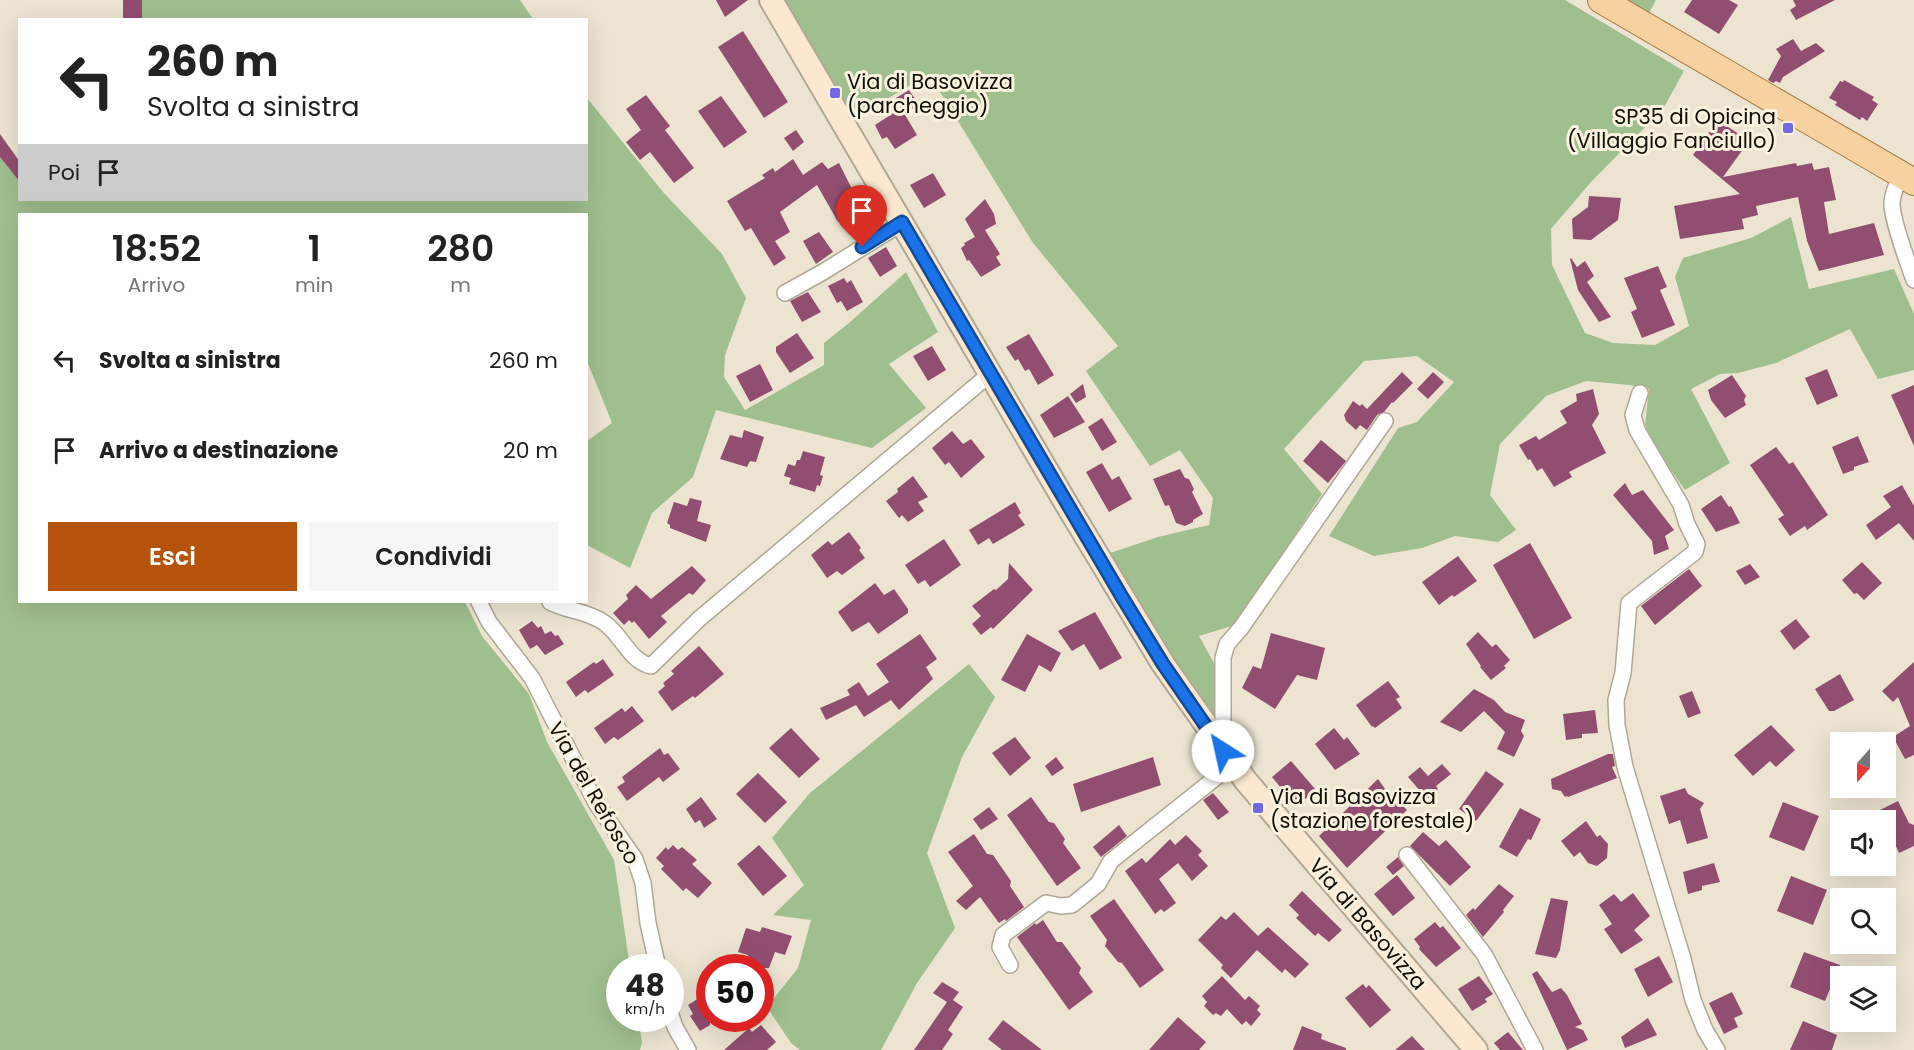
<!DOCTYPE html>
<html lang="it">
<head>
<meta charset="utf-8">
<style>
	:root { --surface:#fff; --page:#f6f6f6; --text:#222; --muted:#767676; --accent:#b45309 }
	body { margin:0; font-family:Poppins,sans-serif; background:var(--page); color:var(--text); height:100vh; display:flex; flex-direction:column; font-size:22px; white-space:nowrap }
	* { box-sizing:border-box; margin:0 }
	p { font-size:20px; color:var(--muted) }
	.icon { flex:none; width:33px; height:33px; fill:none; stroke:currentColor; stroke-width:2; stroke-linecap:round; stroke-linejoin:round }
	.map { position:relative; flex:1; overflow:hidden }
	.sheet { position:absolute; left:18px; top:213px; width:570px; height:390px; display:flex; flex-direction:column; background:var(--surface); border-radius:0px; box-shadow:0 6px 24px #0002 }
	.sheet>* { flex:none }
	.guide { position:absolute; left:18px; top:18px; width:570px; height:183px; border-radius:0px; box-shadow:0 6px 24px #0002; background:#fff; color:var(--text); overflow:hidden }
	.needle { width:39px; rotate:201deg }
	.buttons { position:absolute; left:1830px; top:732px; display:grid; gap:12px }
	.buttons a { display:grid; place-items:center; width:66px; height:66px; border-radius:0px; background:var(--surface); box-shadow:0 6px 24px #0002; font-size:30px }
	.speed { position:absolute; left:606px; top:954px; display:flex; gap:12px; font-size:30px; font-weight:700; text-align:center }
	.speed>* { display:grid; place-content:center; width:78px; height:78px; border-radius:50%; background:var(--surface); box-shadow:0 6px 24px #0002; line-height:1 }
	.speed small { font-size:15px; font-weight:400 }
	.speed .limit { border:9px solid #d22; background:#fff; color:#111 }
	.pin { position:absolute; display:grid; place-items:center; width:51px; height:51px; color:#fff; margin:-62px -26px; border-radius:50% 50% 50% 0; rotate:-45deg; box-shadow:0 0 6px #0007 }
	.pin .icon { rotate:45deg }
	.me { position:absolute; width:66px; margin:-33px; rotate:325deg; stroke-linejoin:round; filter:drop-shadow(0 0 4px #0008) }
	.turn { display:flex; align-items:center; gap:21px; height:126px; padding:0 30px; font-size:27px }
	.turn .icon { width:78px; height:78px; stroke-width:2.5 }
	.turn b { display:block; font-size:42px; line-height:51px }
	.then { display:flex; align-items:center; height:57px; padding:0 30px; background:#0003; gap:12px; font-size:22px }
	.eta { display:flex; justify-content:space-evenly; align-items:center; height:102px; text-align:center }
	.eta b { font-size:36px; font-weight:600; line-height:42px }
	.primary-button { display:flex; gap:12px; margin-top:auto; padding:12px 30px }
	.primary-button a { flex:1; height:69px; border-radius:0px; background:var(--accent); color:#fff; font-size:24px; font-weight:600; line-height:69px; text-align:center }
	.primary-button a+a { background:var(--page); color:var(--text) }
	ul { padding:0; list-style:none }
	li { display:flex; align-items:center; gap:18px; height:90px; padding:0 30px }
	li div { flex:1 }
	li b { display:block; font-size:22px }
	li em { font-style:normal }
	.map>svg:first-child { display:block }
	.green { fill:#a0bf8e }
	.building { fill:#924e71 }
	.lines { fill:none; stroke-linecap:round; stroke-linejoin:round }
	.street-casing { stroke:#afa895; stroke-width:18 }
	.secondary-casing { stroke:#afa895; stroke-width:26 }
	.primary-casing { stroke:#a57942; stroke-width:28 }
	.street { stroke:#fff; stroke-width:15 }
	.secondary { stroke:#fce8d0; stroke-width:22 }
	.primary { stroke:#f8d1a1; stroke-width:26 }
	.route-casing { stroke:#114b97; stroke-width:15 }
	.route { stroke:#1a73e8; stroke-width:10 }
	.poi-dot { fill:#7168e2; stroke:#f9f2de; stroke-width:2 }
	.labels { text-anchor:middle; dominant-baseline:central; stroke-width:6; stroke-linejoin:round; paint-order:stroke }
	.poi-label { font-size:21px; fill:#110f08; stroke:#f9f2de; text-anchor:start }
	.street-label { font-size:21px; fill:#110f08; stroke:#f9f2de }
</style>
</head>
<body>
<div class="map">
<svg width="1914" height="1050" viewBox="0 0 1914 1050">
	<rect width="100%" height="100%" fill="#ece4d1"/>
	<g class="green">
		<polygon points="142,0 520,0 533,19 142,19"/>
		<polygon points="784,0 1565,0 1684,71 1663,109 1591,182 1551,229 1552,265 1585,333 1613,343 1655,345 1689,326 1675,277 1683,258 1751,238 1791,217 1809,289 1894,269 1914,314 1914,370 1878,379 1850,329 1776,363 1738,373 1720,374 1691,389 1730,463 1685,490 1658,452 1645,425 1649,389 1630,385 1586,381 1546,396 1500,444 1490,495 1516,530 1498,542 1455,536 1422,548 1374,556 1329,536 1398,428 1417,422 1454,382 1417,356 1364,361 1284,449 1322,494 1235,625 1199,636 1214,663 1215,722 1185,677 1110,553 1158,537 1209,525 1213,498 1180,450 1150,466 1086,371 1118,346 1033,243 929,74 855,118"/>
		<polygon points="1628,0 1656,0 1649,13"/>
		<polygon points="587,98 663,192 722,254 746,298 725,355 724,377 745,410 824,365 824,343 849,323 906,272 938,332 889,364 926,408 872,448 716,410 693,477 652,513 630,568 587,545 587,441 612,423 587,361 586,214 20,214 20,602 465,602 482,636 529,694 547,742 614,860 630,967 620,968 620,1018 638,1019 642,1042 640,1050 0,1050 0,157 13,173 19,173 20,200 586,200"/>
		<polygon points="969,664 995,697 962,757 927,853 955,928 917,983 881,1050 800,1050 791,1043 767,1007 798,968 811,920 773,915 804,885 772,838 810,793"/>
	</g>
	<g class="building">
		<rect x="123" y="0" width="19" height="20"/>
		<polygon points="716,0 748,0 725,17"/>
		<polygon points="1692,0 1729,0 1738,5 1719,34 1684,12"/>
		<polygon points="1793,0 1835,0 1796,20 1790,10 1796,6"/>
		<polygon points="743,31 788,102 764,118 718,47"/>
		<polygon points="1793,39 1801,51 1816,43 1825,51 1783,77 1780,83 1776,81 1773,83 1768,80 1781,56 1776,49"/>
		<polygon points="1844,80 1874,97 1872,100 1878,104 1867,121 1862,117 1860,120 1835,105 1837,102 1829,98 1840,81 1843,82"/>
		<polygon points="909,90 919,105 905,113 896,98"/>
		<polygon points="646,95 670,126 665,130 694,168 674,183 650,152 640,160 626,142 641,130 626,109"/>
		<polygon points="721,96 747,132 724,148 698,111"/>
		<polygon points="901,108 917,135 895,149 887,137 882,139 875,125"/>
		<polygon points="1718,120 1749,141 1723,177 1796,163 1797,166 1812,163 1814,170 1829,167 1836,200 1824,202 1829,234 1874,223 1884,255 1819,271 1807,241 1798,197 1756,206 1758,215 1742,219 1744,229 1680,239 1674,206 1740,194 1693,155"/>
		<polygon points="796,130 804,142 793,151 784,138"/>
		<polygon points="0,134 20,162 20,182 0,157"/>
		<polygon points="793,159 803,175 822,162 828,169 839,163 862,209 870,205 876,215 872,217 877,225 858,237 847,217 838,222 817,185 780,212 790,232 775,241 786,258 774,266 751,228 745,231 727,201 765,178 762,175 773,168 775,172"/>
		<polygon points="933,173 946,195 924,208 910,185"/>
		<polygon points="1589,196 1621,198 1618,220 1591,240 1573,239 1572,219 1588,207"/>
		<polygon points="985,199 994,214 996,224 985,230 1000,254 996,257 1001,265 981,277 969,260 967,261 961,248 965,245 964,243 975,237 965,219"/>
		<polygon points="819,232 833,252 816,264 803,241"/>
		<polygon points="886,247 897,266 880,277 868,258"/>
		<polygon points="1571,258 1577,267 1585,261 1594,276 1587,282 1611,317 1599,322 1578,290 1570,259"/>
		<polygon points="1658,266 1667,287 1660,290 1675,325 1642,338 1631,312 1637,309 1624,278"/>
		<polygon points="844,278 847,283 851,280 863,302 847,311 841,301 837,303 828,286"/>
		<polygon points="808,292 821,312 802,322 790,301"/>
		<polygon points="797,333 814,358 790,373 776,352 776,347"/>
		<polygon points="1029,334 1054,375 1038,385 1029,369 1025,371 1018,359 1015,361 1006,347"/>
		<polygon points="932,346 946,370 928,381 913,356"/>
		<polygon points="760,364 773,390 750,402 736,376"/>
		<polygon points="1827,369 1838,396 1817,405 1805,378"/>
		<polygon points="1402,372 1413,383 1393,403 1392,402 1384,412 1377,415 1367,430 1360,425 1356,430 1346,421 1344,415 1353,401 1360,406 1362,404 1367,409"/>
		<polygon points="1433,372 1444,382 1428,399 1417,389"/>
		<polygon points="1732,375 1746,396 1744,400 1746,405 1725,418 1711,400 1708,390"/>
		<polygon points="1083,384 1086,397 1076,403 1070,394"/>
		<polygon points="1914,385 1914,446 1891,395"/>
		<polygon points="1593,389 1599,414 1592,425 1606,453 1569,472 1572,477 1554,487 1542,468 1537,471 1530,459 1528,460 1519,445 1536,436 1539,440 1567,423 1560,411 1577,401 1576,394"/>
		<polygon points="1068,396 1085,422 1054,438 1040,415"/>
		<polygon points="1102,418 1117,442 1102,451 1088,427"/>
		<polygon points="744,430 764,437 756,462 750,461 747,467 720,459 730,435 742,438"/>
		<polygon points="952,431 963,444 971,439 985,457 961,478 949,462 945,465 932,448"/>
		<polygon points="1858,436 1869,462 1854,467 1854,470 1843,474 1832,447"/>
		<polygon points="1321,440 1346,461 1328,483 1303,461"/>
		<polygon points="1776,447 1789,464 1793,462 1828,515 1807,530 1805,526 1790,536 1778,519 1784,515 1750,465"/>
		<polygon points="803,451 825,457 820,475 823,476 820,486 817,485 815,492 789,484 791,478 784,476 788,464 795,466 797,460 800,460"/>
		<polygon points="1102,463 1112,480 1119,476 1132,499 1109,512 1086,472"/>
		<polygon points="1180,469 1185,478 1189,479 1194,489 1192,492 1203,514 1193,520 1193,522 1185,526 1176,523 1169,505 1165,506 1153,479"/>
		<polygon points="913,476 928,497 918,502 924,511 908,522 902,515 899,518 886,501 898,492 897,489"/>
		<polygon points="1625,483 1632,495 1643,490 1674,530 1665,536 1669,549 1654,555 1652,541 1613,495"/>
		<polygon points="1902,485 1914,506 1914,541 1899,523 1876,540 1866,525 1891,507 1883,496"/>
		<polygon points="1721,495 1729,507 1731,506 1740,523 1716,532 1701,509"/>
		<polygon points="690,498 702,501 697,521 711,525 706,542 670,528 670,525 667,523 674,502 687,506"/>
		<polygon points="1015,502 1021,513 1018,515 1025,525 993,544 989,538 978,545 969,530"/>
		<polygon points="849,532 861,548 859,550 865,558 842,575 837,571 827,578 811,555 828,541 832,545"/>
		<polygon points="944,539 961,565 930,587 925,580 918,584 905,565"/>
		<polygon points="1530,543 1572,618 1534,639 1493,565"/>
		<polygon points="1458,556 1477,581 1454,597 1452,595 1439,605 1422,582"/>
		<polygon points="1862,562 1882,583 1864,600 1857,593 1854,594 1842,580"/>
		<polygon points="1009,563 1033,590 993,629 991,627 981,635 972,624 981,616 972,606 994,589 996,590 1008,579"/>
		<polygon points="1750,564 1760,577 1745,585 1736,571"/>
		<polygon points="692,566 706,580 693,595 689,593 661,616 667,622 649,639 634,621 632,623 629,620 624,625 613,613 628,599 626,595 636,585 651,599"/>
		<polygon points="1689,569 1702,586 1655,625 1641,606"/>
		<polygon points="875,583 884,595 894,589 908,609 908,613 878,634 869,622 852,632 838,612"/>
		<polygon points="1095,612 1122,658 1100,670 1084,644 1072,651 1058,631"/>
		<polygon points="1796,619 1810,637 1794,650 1780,631"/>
		<polygon points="532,621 538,628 541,626 545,634 551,631 555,636 558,635 564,644 545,655 537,645 530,649 519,630"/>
		<polygon points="1478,632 1492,647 1496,644 1510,660 1504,666 1506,668 1491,680 1480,667 1481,666 1466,644"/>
		<polygon points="1271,633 1325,648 1317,680 1297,675 1275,709 1242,688 1253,666 1261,669"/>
		<polygon points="920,634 937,659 926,667 933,679 899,710 891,700 864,717 856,705 826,720 820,708 850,695 847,690 859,682 868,696 889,682 876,664"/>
		<polygon points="1027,634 1061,653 1051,672 1039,665 1025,692 1001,680"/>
		<polygon points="699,646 724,674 695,698 693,696 672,711 658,692 665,686 663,683 674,674 671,671"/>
		<polygon points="603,659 614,675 588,693 585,690 576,697 566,682 594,662 596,664"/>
		<polygon points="1914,662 1914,755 1905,759 1893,737 1910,726 1898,697 1893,702 1882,691"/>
		<polygon points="1840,674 1854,700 1834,711 1829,711 1815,689"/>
		<polygon points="1388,681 1400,697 1396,699 1402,708 1375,728 1373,726 1372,727 1356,705"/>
		<polygon points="1474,689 1494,700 1505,712 1525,720 1521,731 1524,736 1514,757 1497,749 1505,732 1484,711 1461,732 1440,722"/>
		<polygon points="1692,691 1701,713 1688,718 1679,696"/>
		<polygon points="632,706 644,721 618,740 614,737 605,744 594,728 622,708 625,712"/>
		<polygon points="1595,710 1598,733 1582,734 1582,738 1566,740 1563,714"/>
		<polygon points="1771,725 1795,750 1776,767 1770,761 1753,776 1734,755"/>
		<polygon points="791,728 820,759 799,778 769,748"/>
		<polygon points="1334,728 1344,740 1347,737 1360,754 1335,770 1315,744"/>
		<polygon points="1015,737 1031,758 1010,776 992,753"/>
		<polygon points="660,748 664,755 668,753 680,769 663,782 659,777 627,801 617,787 625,782 622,777"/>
		<polygon points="1608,754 1613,754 1615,766 1612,767 1617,778 1568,797 1567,796 1565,797 1561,791 1552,789 1551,779"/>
		<polygon points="1056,757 1064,768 1052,776 1045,766"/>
		<polygon points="1153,757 1161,785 1081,812 1073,784"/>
		<polygon points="1291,761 1316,790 1298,805 1292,797 1290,799 1272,777"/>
		<polygon points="1442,764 1451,774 1436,786 1438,789 1427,799 1408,777 1420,767 1428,776"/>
		<polygon points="1486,771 1504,784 1476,821 1459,809"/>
		<polygon points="758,773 787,802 765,823 736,794"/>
		<polygon points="1378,779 1390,796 1392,795 1407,810 1347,868 1319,836"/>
		<polygon points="1685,788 1688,794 1704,803 1700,809 1708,838 1687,844 1680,820 1669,824 1660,796"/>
		<polygon points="1213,793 1229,812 1218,820 1203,800"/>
		<polygon points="701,797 717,819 704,828 700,820 695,823 686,809"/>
		<polygon points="1031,797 1049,822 1054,823 1065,839 1063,843 1081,868 1057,886 1007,815"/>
		<polygon points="1898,801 1909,823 1914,825 1914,846 1899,853 1880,810"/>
		<polygon points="1783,802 1819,816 1804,851 1769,837"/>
		<polygon points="989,807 998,819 981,830 973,819"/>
		<polygon points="1520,808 1541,819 1531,840 1528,839 1517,857 1499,847"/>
		<polygon points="1586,821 1597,837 1600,835 1608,844 1607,858 1597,866 1588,863 1580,852 1574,857 1561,841"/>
		<polygon points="1119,825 1127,836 1101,857 1093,847"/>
		<polygon points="1423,832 1439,846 1446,840 1471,867 1450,886 1410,846"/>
		<polygon points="974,834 987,854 993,855 1011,881 1010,886 1024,907 1006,921 1005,919 999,923 980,897 966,910 956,901 973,886 948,852"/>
		<polygon points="1186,835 1202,851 1198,855 1208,866 1192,881 1178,863 1159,879 1176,903 1164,912 1161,909 1155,914 1125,871 1142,858 1146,863 1170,839 1175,845"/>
		<polygon points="673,845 678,850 682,847 697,860 692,864 712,883 698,898 686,888 683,891 661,869 664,866 656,858 666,847 668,850"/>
		<polygon points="759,845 787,876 763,896 737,864"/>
		<polygon points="1398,857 1404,866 1393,875 1386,867"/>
		<polygon points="1714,863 1720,882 1702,886 1702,890 1688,894 1683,872"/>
		<polygon points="1397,875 1415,898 1393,916 1374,894"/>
		<polygon points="1791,876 1827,890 1813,925 1777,911"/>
		<polygon points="1499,884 1514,896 1503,910 1504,912 1483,937 1466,915 1473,908 1475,910"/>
		<polygon points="1302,891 1342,930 1329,942 1318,933 1315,936 1296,918 1299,915 1289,905"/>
		<polygon points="1633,893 1650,916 1634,930 1643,940 1621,954 1604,929 1612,924 1599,905 1614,894 1621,902"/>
		<polygon points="1551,898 1568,901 1560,950 1556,958 1535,954"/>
		<polygon points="1114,899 1164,970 1140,988 1122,963 1118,962 1105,946 1107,940 1090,916"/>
		<polygon points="1234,912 1258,936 1268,927 1309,964 1295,978 1285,969 1282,973 1257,950 1231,978 1221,968 1223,965 1198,940 1221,916 1226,920"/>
		<polygon points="1043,920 1057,942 1062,942 1081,968 1079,973 1093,992 1069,1010 1017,937 1035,923 1036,925"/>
		<polygon points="1435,922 1440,928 1443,926 1461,948 1436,967 1419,949 1420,947 1414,939"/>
		<polygon points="762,927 792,936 785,955 775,952 769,968 744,968 748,955 738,952 746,928 760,932"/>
		<polygon points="1804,952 1840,965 1825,1001 1790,987"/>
		<polygon points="1659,956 1673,982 1648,997 1634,969"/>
		<polygon points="1537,971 1552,992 1561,988 1567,995 1582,1024 1575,1027 1583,1030 1588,1040 1567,1050 1532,974"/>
		<polygon points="1222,976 1245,1000 1249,996 1260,1006 1257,1010 1261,1014 1251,1026 1246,1021 1242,1025 1227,1009 1221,1016 1216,1013 1213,1015 1204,1006 1207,1002 1202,996"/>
		<polygon points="1479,976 1493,994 1485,999 1487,1002 1472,1011 1458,989"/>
		<polygon points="942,982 959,992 953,1000 963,1007 948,1030 953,1034 942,1050 914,1050 947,1002 933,993"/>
		<polygon points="1363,984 1366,988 1369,985 1391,1010 1370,1028 1345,998"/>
		<polygon points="710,991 710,1025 700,1031 690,1016 693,1014 688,1005"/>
		<polygon points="1732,992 1743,1014 1734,1018 1738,1027 1724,1034 1709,1003"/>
		<polygon points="1178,1017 1206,1042 1199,1050 1149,1050"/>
		<polygon points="1648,1018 1657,1035 1625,1048 1621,1037"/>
		<polygon points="1003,1020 1042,1050 1002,1050 988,1039"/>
		<polygon points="1803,1021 1837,1035 1832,1050 1790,1050"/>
		<polygon points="761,1025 776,1042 767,1050 724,1050 749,1028 752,1032"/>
		<polygon points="1302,1026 1322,1034 1321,1039 1346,1048 1346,1050 1293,1050"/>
		<polygon points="1508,1032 1523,1050 1500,1050 1494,1043"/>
		<polygon points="1412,1036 1425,1050 1395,1050"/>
	</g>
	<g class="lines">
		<defs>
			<g id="street">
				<path d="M1901 175C1897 183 1893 192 1892 202 1891 218 1908 263 1914 280"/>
				<polyline points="785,293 823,272 902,223"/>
				<polyline points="1640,393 1633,415 1637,430 1681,505 1687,524 1697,544 1695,552 1629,603 1623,673 1616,700 1617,725 1625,767 1683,959 1693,1000 1705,1030 1717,1050"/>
				<polyline points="479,602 489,622 532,678 596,803 635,859 643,883 648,923 658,968"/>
				<path d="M550 602C567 611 592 612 607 625 624 639 630 661 651 666L699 619 990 374"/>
				<polyline points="1223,748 1223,658 1227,644 1241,628 1385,421"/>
				<polyline points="1407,855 1484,954 1535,1050"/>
				<polyline points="1010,965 1000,947 1003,935 1046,903 1061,906 1072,905 1098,884 1111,861 1233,764"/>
				<polyline points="670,1012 675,1027 688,1050"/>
			</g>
			<polyline id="secondary" points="771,0 1067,505 1163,664 1246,781 1476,1050"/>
			<polyline id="primary" points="1601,0 1914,182"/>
		</defs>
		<use href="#street" class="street-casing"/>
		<use href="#secondary" class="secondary-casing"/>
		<use href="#primary" class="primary-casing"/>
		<use href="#street" class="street"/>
		<use href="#secondary" class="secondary"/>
		<use href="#primary" class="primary"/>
	</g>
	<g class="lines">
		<defs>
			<polyline id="route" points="862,247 902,222 1122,597 1163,664 1223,751"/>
		</defs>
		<use href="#route" class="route-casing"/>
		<use href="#route" class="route"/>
	</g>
	<g class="poi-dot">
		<rect x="829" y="87" width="12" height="12" rx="3"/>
		<rect x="1782" y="122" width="12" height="12" rx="3"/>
		<rect x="1252" y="802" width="12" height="12" rx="3"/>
	</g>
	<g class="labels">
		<g class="poi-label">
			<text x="847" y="81">Via di Basovizza<tspan x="847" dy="24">(parcheggio)</tspan></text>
			<text x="1776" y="116" text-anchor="end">SP35 di Opicina<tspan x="1776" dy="24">(Villaggio Fanciullo)</tspan></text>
			<text x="1270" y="796">Via di Basovizza<tspan x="1270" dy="24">(stazione forestale)</tspan></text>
		</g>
		<g class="street-label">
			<text transform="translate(594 793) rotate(60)">Via del Refosco</text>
			<text transform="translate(1368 924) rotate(49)">Via di Basovizza</text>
		</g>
	</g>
</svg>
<div class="buttons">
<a><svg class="needle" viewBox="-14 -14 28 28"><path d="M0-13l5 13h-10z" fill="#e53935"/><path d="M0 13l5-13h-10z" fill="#767676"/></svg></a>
<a><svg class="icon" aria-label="sound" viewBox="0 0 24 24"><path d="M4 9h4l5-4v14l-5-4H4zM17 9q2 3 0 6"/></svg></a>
<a><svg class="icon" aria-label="search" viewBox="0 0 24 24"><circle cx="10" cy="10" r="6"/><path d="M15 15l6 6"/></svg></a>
<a><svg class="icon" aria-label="layers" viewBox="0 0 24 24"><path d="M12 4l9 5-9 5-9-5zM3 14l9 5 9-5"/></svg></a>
</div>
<div class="speed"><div>48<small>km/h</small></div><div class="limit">50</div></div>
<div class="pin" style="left:862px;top:247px;background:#d93025"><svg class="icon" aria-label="arrive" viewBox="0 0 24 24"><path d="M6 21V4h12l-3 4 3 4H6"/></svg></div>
<svg class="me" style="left:1223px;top:751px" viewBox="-20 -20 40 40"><circle r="19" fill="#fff"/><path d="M0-13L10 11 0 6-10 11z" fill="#1a73e8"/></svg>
<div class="guide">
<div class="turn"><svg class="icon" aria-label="left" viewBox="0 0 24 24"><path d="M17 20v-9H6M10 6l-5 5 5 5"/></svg><div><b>260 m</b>Svolta a sinistra</div></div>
<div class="then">Poi<svg class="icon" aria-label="arrive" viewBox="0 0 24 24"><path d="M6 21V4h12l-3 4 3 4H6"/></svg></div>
</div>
<section class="sheet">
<div class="eta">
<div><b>18:52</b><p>Arrivo</p></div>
<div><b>1</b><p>min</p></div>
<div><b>280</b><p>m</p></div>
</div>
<ul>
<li><svg class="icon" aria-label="left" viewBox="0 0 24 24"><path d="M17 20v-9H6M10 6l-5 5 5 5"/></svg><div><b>Svolta a sinistra</b></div><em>260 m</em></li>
<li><svg class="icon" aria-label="arrive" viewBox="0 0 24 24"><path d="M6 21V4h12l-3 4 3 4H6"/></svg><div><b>Arrivo a destinazione</b></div><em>20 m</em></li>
</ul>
<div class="primary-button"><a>Esci</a><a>Condividi</a></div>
</section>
</div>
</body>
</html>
